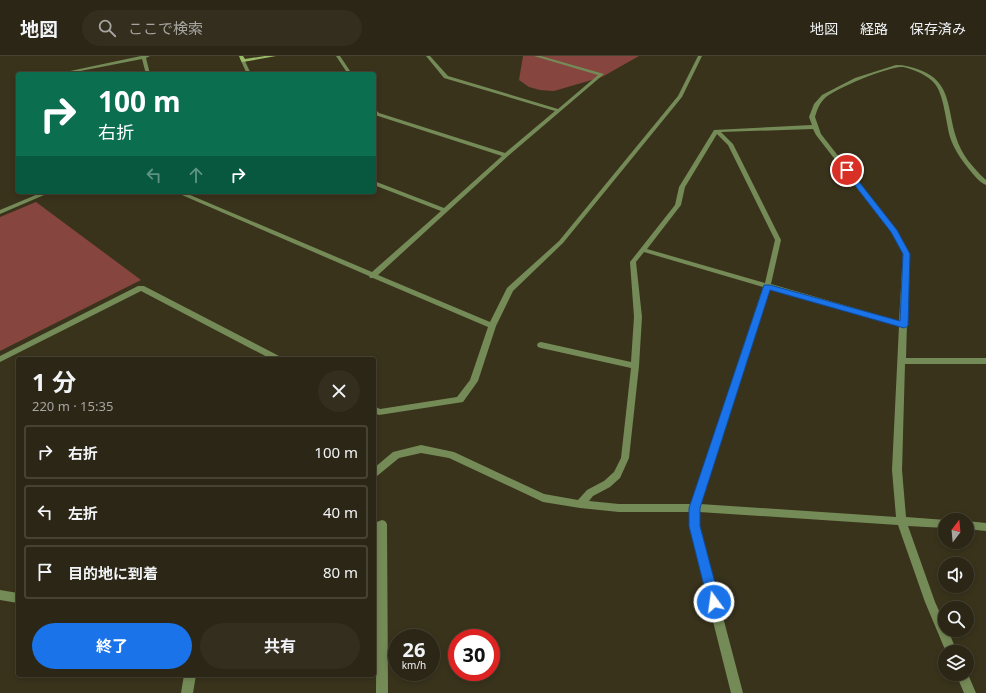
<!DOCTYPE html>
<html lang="ja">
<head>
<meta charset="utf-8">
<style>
	:root { --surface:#2b2615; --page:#332e1e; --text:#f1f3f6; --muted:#a6a5a0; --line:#474334; --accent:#1a73e8 }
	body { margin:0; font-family:"Noto Sans","Noto Sans JP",sans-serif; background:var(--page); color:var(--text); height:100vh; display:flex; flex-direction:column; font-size:15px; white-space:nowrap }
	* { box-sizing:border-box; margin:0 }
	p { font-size:13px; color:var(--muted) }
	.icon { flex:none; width:22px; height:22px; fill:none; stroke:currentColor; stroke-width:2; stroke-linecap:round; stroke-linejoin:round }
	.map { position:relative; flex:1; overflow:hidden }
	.panel { position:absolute; left:16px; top:301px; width:360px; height:320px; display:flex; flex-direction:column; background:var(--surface); border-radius:4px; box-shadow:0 2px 6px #0003,0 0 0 1px var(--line) }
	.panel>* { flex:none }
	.top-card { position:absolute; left:16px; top:16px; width:360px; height:122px; border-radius:4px; box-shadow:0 2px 6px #0003,0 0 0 1px var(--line); background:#0b6e4f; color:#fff; overflow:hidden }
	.needle { width:26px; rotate:16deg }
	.controls { position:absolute; left:938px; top:457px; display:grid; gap:8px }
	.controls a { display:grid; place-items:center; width:36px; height:36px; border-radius:50%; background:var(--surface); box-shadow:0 2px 6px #0003,0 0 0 1px var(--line); font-size:20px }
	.speed { position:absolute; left:388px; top:573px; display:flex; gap:8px; font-size:20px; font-weight:700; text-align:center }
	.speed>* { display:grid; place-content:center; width:52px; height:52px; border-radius:50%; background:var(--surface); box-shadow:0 2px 6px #0003,0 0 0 1px var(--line); line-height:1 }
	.speed small { font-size:10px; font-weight:400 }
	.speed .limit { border:6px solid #d22; background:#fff; color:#111 }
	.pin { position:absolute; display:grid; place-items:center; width:34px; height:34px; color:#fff; margin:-17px; border:2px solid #fff; border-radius:50%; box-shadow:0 1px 4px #0007 }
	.me { position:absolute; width:44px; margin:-22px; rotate:346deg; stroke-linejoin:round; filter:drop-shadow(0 0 3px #0008) }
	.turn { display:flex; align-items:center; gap:14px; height:84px; padding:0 16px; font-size:18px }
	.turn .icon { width:52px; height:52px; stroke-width:2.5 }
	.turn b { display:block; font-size:28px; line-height:34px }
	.lanes { display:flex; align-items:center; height:38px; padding:0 16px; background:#0003; justify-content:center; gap:20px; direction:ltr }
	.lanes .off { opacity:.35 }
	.round { display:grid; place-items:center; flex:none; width:42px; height:42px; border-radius:21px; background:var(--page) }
	.overview { display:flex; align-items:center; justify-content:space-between; height:68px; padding:0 16px }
	h1 { font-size:24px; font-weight:700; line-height:30px }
	.cta { display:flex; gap:8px; margin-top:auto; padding:8px 16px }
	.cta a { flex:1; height:46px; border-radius:24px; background:var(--accent); color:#fff; font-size:16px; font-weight:700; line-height:46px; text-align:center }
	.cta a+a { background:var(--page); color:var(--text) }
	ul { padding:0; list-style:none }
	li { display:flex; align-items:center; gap:12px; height:54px; margin:0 8px 6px; padding:0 8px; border:2px solid var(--line); border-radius:4px }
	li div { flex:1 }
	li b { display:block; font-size:15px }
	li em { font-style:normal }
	header { display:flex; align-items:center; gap:24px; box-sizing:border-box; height:56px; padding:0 20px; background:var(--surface); border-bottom:1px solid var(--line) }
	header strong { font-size:19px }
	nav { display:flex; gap:22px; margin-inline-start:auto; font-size:14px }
	.search { width:280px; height:36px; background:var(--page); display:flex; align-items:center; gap:10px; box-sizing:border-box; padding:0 14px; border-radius:22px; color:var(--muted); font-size:15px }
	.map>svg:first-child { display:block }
	.green { fill:#86453e }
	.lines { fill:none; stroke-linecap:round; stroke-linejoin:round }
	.street { fill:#758b57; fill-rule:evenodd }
	.secondary { fill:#9abc68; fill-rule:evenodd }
	.route { fill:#1a73e8; stroke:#114b97 }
</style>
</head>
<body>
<header>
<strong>地図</strong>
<div class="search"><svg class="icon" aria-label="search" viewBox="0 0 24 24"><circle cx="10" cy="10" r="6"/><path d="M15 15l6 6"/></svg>ここで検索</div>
<nav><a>地図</a><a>経路</a><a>保存済み</a></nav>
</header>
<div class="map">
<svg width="986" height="637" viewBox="0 0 986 637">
	<rect width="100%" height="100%" fill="#39331c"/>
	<g class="green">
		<polygon points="523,0 639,0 602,21 554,35 540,34 529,31 519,24"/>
		<polygon points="36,146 141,224 0,295 0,161"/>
	</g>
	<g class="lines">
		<g class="street">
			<polygon points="141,0 150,0 146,2 150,18 146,18 142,3 65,18 56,18"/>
			<polygon points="336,0 340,0 352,18 348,18"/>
			<polygon points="426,0 430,0 448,20 558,53 598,19 534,0 541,0 604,18 508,100 378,219 490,266 507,232 559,185 678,40 698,0 702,0 682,41 563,187 513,235 496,270 478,325 463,346 379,359 374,357 374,350 380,353 457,341 470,324 488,271 373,222 370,222 369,220 175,136 183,136 372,216 441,155 374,129 374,125 444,152 502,100 375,59 374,52 379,57 505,97 555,55 444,22"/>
			<polygon points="243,4 245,5 251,18 247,18 241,5"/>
			<path d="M896 9C905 9 912 11 920 14 952 26 947 54 956 81 961 98 973 112 986 124V129C979 126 973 118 968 112 961 103 954 93 950 81 946 67 944 39 935 28 929 20 914 13 903 11 891 9 834 33 825 42 819 48 817 54 815 61L821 78 896 174 909 197 906 302H986V308H905L902 414 906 461 946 464 945 472 908 470 935 546 945 568V574H948L957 596H946L925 546 898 469 699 456V470L743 637H731L689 470V456H619L580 452 543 446 449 402 421 397 399 402 377 420 374 421V412L393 396 421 389 454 396 544 438 578 444 587 434 604 425 614 416 621 402 631 312 541 292 538 291 537 289 538 287 541 286 631 306 634 261 630 206 675 149 679 131 714 74 812 69 809 61 814 48 822 39 855 22ZM813 73 816 79 891 176 903 197 899 265 771 228 781 184 733 88 721 76ZM717 78 728 89 775 184 765 227 647 193 681 149 685 131ZM644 196 763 231 691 448H619L589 445 593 440 610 431 620 422 629 402 639 310 642 261 636 206ZM770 233 899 270 892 414 896 461 700 448Z"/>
			<polygon points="43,136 51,136 0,158 0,154"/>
			<polygon points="138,230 144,230 281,301 282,303 271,303 141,235 0,306 0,300"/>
			<polygon points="382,464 385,465 387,468 388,637 376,637 377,474 374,475 374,467"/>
			<polygon points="967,465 986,467 986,475 967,473"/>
			<polygon points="0,534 18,537 18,547 0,544"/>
			<polygon points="967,616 976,637 964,637 956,618 967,618"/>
			<polygon points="184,619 196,619 193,637 181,637"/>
		</g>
		<polygon class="secondary" points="239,0 243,0 245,3 265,0 276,0 243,6 241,5"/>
	</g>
	<polygon class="route" points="847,112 849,113 897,174 910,198 908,270 904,272 770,234 700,452 700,470 720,546 718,550 714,552 709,550 689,470 689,452 764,229 770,229 900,265 903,198 891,176 843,114"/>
</svg>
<div class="controls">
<a><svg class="needle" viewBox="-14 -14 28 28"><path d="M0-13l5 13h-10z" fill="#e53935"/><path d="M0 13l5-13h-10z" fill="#a6a5a0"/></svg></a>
<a><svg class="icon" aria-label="sound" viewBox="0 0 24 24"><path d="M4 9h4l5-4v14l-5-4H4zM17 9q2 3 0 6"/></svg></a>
<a><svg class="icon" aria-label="search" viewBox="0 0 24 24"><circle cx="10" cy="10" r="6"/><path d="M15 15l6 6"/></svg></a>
<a><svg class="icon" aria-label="layers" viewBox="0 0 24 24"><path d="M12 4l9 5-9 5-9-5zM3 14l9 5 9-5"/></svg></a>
</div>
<div class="speed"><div>26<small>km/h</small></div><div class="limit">30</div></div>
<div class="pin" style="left:847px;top:114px;background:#d93025"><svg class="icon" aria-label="arrive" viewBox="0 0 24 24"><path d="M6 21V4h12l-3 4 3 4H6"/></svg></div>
<svg class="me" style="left:714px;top:546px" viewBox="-20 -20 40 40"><circle r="17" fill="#1a73e8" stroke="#fff" stroke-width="3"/><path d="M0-11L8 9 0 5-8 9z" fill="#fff"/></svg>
<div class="top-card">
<div class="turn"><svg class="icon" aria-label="right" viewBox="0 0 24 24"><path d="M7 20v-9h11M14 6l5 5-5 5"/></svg><div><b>100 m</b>右折</div></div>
<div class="lanes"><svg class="icon off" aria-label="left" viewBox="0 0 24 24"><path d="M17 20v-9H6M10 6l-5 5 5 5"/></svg><svg class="icon off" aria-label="ahead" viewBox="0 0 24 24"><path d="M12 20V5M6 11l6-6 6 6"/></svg><svg class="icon" aria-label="right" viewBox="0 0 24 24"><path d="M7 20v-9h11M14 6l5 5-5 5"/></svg></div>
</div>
<section class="panel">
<div class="overview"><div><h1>1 分</h1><p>220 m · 15:35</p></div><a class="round"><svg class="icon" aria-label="close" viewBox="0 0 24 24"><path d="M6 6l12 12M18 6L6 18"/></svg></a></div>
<ul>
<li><svg class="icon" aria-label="right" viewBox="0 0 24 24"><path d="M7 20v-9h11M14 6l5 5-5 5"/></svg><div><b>右折</b></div><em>100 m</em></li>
<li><svg class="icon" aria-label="left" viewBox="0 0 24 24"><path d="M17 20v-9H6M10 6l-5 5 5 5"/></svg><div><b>左折</b></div><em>40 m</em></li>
<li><svg class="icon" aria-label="arrive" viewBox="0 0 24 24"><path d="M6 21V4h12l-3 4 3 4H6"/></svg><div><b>目的地に到着</b></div><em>80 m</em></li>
</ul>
<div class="cta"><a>終了</a><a>共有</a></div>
</section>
</div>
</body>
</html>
